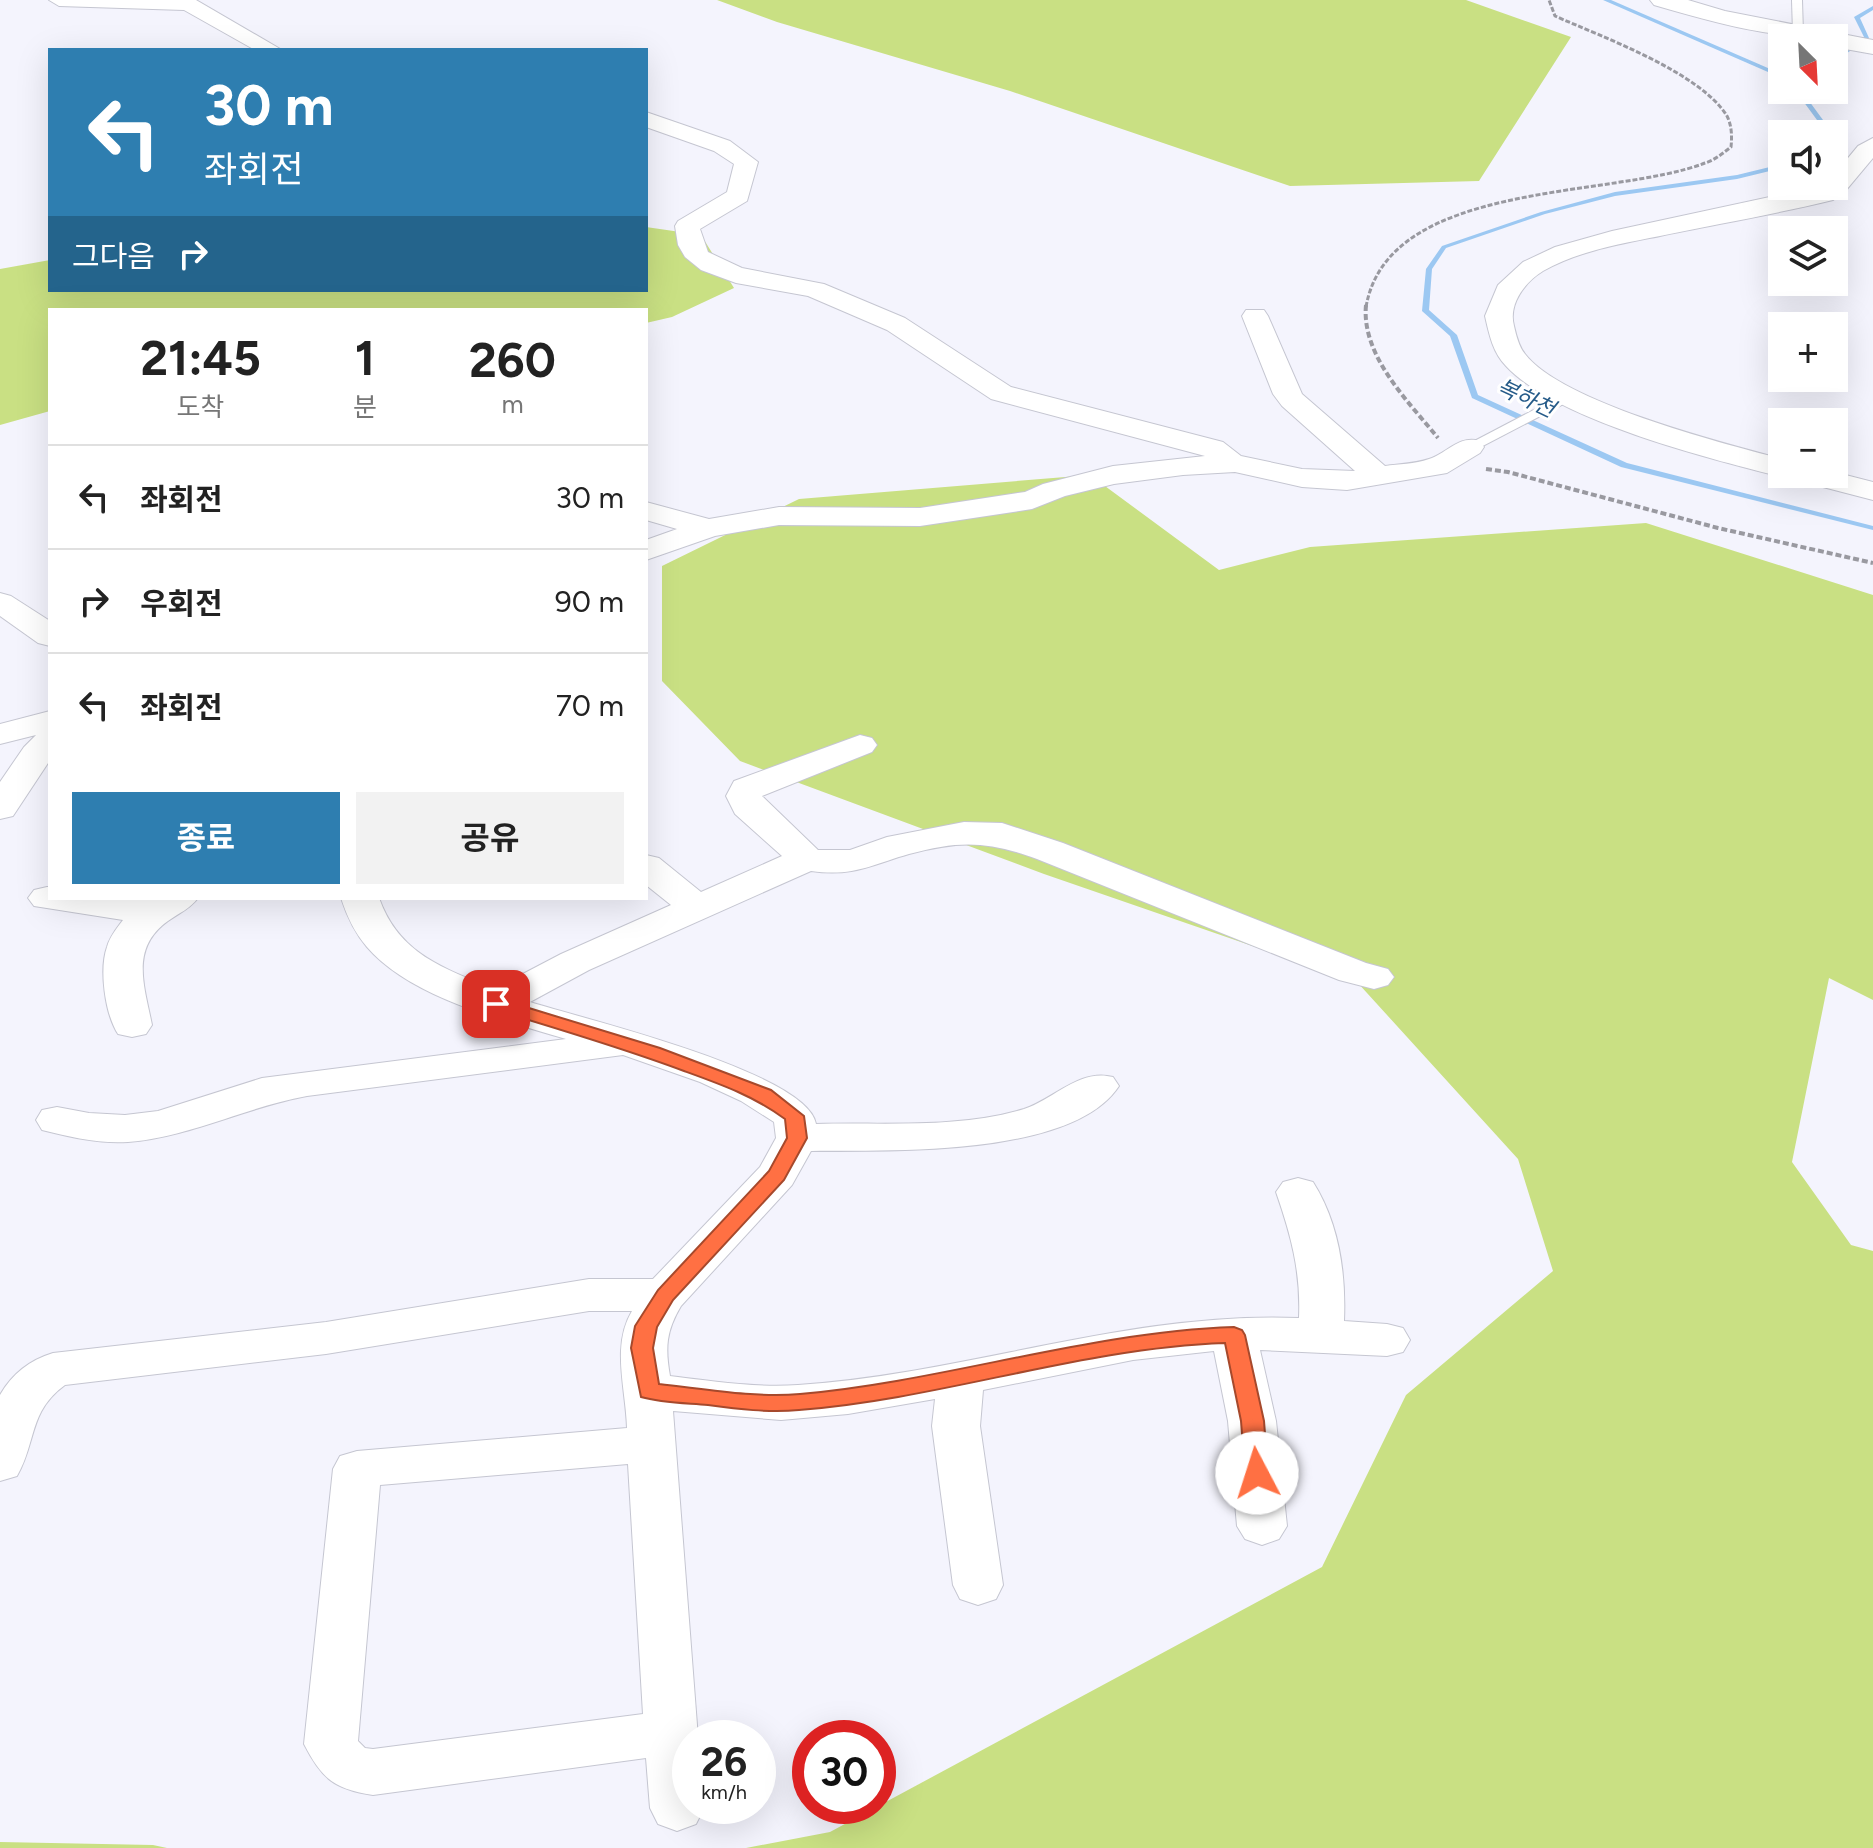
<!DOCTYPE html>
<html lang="ko">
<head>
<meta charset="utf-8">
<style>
	:root { --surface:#fff; --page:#f2f2f2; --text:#222; --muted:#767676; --line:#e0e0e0; --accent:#2e7eb0 }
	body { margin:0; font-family:Figtree,"Noto Sans KR",sans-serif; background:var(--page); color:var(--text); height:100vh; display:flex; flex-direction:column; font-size:30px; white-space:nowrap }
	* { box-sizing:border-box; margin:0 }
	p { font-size:26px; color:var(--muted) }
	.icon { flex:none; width:44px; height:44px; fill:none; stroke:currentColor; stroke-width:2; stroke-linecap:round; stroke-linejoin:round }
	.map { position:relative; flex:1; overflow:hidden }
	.side { position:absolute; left:48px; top:308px; width:600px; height:592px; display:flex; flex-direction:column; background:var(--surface); border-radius:0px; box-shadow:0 8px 32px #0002 }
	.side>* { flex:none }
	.hud { position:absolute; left:48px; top:48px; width:600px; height:244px; border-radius:0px; box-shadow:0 8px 32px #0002; background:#2e7eb0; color:#fff; overflow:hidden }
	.needle { width:52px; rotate:156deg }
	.tools { position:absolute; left:1768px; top:24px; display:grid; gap:16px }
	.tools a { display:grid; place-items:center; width:80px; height:80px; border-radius:0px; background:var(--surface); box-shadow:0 8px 32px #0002; font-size:40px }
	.speed { position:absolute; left:672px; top:1720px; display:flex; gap:16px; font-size:40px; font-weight:700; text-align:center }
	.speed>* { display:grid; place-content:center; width:104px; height:104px; border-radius:50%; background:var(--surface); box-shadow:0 8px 32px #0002; line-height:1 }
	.speed small { font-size:20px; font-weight:400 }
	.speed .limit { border:12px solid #d22; background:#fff; color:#111 }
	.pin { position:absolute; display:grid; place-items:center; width:68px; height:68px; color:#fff; margin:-34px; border-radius:16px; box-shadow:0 4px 12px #0006 }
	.me { position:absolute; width:88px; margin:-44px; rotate:355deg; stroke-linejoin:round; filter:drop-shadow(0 0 6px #0008) }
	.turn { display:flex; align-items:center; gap:28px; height:168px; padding:0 24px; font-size:36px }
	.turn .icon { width:104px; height:104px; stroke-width:2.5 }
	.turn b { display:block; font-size:56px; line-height:68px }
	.then { display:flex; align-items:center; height:76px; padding:0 24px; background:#0003; gap:16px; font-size:30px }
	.eta { display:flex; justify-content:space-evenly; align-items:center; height:136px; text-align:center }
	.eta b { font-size:48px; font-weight:700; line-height:56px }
	.cta { display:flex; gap:16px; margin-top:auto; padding:16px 24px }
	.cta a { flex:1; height:92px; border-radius:0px; background:var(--accent); color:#fff; font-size:32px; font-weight:700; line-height:92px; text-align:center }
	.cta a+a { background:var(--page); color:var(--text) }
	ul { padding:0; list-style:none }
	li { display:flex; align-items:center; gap:24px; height:104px; padding:0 24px; border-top:2px solid var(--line) }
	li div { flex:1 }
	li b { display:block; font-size:30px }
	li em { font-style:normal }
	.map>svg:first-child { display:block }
	.green { fill:#c9e083 }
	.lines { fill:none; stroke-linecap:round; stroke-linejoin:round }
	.stream { fill:#9cc8f2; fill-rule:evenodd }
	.service-casing { stroke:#c5c6d1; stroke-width:2 }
	.minor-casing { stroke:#c5c6d1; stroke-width:2 }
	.tertiary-casing { stroke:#c5c6d1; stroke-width:2 }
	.path-far1 { stroke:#9999a0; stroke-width:3; stroke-dasharray:5 2; stroke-linecap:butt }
	.path { stroke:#9999a0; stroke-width:4; stroke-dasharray:6 3; stroke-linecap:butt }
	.service { fill:#fff; fill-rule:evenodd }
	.minor { fill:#fff; fill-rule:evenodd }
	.tertiary { fill:#fff; fill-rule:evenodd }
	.route { fill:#ff7043; stroke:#a6492c; stroke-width:2 }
	.labels { text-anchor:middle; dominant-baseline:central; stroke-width:6; stroke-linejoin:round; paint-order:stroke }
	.far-water-label { font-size:22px; font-style:italic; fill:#265b89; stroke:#fff }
</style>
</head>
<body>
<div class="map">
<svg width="1873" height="1848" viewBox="0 0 1873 1848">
	<rect width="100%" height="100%" fill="#f4f4fd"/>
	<g class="green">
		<polygon points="717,0 1466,0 1571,37 1479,181 1290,186 1010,91 777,22"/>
		<polygon points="646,227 701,235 734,288 672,317 646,323 646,310 50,310 50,411 0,425 0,269 50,260 50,290 646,290"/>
		<polygon points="1090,475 1219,570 1310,547 1646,523 1873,595 1873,1000 1829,978 1792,1162 1851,1245 1873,1251 1873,1848 746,1848 830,1832 1322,1567 1406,1395 1553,1271 1518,1159 1357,982 1044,874 740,761 662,681 662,566 799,499"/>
		<polygon points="0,1842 153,1845 167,1848 0,1848"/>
	</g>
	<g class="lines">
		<g class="stream">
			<polygon points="1603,0 1611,0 1782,74 1782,78"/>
			<polygon points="1873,6 1873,10 1860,18 1869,38 1834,62 1834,57 1864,37 1854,17"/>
			<polygon points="1795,90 1801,90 1823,120 1823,134 1817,134 1817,120"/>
			<polygon points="1782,164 1782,168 1737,179 1615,196 1545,214 1446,248 1432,269 1429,310 1457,335 1478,395 1627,463 1873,526 1873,530 1621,467 1472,398 1450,336 1422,311 1426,269 1442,246 1541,212 1615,192 1737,175"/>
		</g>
		<defs>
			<g id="service">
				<polygon points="1792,0 1802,0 1803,33 1798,36 1793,33"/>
				<polygon points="1568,392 1575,396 1573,399 1475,450 1470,451 1463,447"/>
			</g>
			<g id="minor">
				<polygon points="49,0 196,0 282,50 255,50 184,10 59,6"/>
				<path d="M646 112 730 141 758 162 747 201 700 229 708 252 742 268 824 284 905 318 1011 387 1223 442 1241 456 1302 469 1355 471 1282 406 1273 394 1242 316 1246 310H1264L1268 316 1302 394 1385 466C1398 464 1415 464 1429 459 1448 453 1458 435 1480 441L1484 447 1480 453 1447 473 1347 490 1302 487 1235 472 1183 475 1114 484 1065 496 1032 509 920 526 779 525 715 536 646 560V540L677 529 646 520V502L709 519 779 507 920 508 1025 492 1043 484 1113 466 1205 456 991 399 887 330 808 296 736 283 701 270 685 257 678 245 675 226 678 221 727 192 734 164 714 151 646 127Z"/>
				<path d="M1873 138V158L1847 189 1833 200C1776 214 1717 224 1660 236 1620 244 1578 251 1543 271 1525 282 1508 304 1514 326 1516 335 1519 347 1525 354 1562 402 1721 443 1782 459V474L1834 472 1873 482V500L1796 480 1792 474 1782 477C1710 459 1556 420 1506 366 1493 353 1489 334 1485 316L1498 285 1523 262 1555 247 1612 231 1821 186H1834V175L1858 146Z"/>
				<polygon points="0,593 11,596 50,621 50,646 38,643 0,616"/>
				<polygon points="50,711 50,760 13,816 0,819 0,782 24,747 36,735 0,744 0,724"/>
				<path d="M860 735 872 738 877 745 872 752 762 796 818 850H850L887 837 964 822 1002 823 1063 843 1366 963 1388 969 1394 977 1388 985 1374 989 1339 980 1037 859C988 841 960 840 909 854 871 865 853 877 811 871L589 970 530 1002C580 1018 808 1072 816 1124 883 1122 958 1129 1024 1109 1054 1099 1080 1068 1113 1077L1119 1086C1072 1158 888 1150 811 1151L792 1185 681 1306C666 1331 665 1348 670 1376 712 1381 755 1388 798 1385 967 1374 1128 1311 1299 1318 1301 1272 1291 1235 1276 1192L1283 1182 1298 1178 1313 1182C1339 1223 1346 1274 1344 1321L1387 1324 1403 1328 1410 1340 1403 1352 1387 1356 1260 1350 1276 1421 1287 1526 1279 1539 1262 1545 1245 1539 1237 1526 1228 1421 1214 1351 1133 1360 983 1390 980 1426 1003 1585 996 1599 978 1605 960 1599 953 1585 932 1426 935 1399 848 1414 781 1420 673 1411 698 1738H690V1806L704 1808 696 1824 677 1831 658 1824 650 1808 646 1758 373 1795C334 1789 322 1779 304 1744L333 1469 340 1456 357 1451 627 1428C626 1389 611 1346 632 1311H589L326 1354 65 1385C28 1412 37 1441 17 1476L0 1481V1395C12 1374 30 1360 53 1353L326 1322 589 1279H653L760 1167 776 1138 774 1122 741 1101 700 1082 623 1055 307 1096C246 1107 190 1137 128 1142 99 1144 70 1137 42 1130L36 1120 42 1110 57 1107 89 1113 125 1115 158 1111 262 1078 566 1039C503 1020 411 998 367 947 354 932 347 916 341 898H379C399 954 443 968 494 989L561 954 671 905 646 885V855L659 858 701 892 782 856 735 814 726 796 734 781ZM628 1464 643 1714 373 1749 365 1748 358 1741 380 1485Z"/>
				<path d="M47 887H50V898H198C190 909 179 913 168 921 130 948 144 985 152 1025L146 1034 132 1037 118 1034C105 1014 99 969 107 947 110 936 117 928 123 920L34 906 28 898 34 890Z"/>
			</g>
			<path id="tertiary" d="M1650 0H1688L1725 11 1873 40V54L1834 47V38C1769 38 1716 23 1654 5Z"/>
		</defs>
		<use href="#service" class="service-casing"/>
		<use href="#minor" class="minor-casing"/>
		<use href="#tertiary" class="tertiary-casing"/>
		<path class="path-far1" d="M1366 307C1388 179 1613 199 1705 163 1715 160 1723 153 1731 147 1732 137 1732 126 1727 116 1700 72 1602 37 1555 16L1549 0"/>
		<g class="path">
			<path d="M1366 305C1361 356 1409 402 1438 438"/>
			<polyline points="1486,469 1508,472 1718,528 1873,563"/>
		</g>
		<use href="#service" class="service"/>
		<use href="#minor" class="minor"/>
		<use href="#tertiary" class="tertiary"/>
	</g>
	<path class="route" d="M496 998 660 1048 771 1090 804 1116 807 1138 784 1180 673 1300 657 1327 653 1348 659 1384C705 1389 754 1398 800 1394 946 1381 1087 1332 1234 1327L1242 1330 1245 1335 1264 1421 1268 1473 1265 1479 1257 1482 1249 1479 1245 1473 1241 1421 1225 1343C1081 1348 942 1399 799 1410 769 1413 737 1409 708 1405 686 1403 662 1403 641 1397L631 1348 635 1326 658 1290 769 1171 787 1138 785 1119C754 1096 720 1084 684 1071 620 1047 555 1028 489 1008L487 1004 489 1000Z"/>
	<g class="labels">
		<g class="far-water-label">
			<text transform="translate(1526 398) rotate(25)">복하천</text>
		</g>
	</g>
</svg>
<div class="tools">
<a><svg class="needle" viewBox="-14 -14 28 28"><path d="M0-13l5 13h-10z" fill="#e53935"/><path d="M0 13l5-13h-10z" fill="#767676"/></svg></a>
<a><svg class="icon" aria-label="sound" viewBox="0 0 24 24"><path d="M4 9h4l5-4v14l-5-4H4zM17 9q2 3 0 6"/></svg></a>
<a><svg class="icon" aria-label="layers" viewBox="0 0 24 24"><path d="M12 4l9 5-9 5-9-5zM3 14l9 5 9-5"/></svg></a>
<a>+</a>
<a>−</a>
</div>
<div class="speed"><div>26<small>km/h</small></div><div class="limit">30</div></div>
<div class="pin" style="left:496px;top:1004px;background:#d93025"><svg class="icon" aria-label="arrive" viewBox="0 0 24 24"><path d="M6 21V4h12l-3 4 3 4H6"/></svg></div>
<svg class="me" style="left:1257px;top:1473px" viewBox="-20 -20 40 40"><circle r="19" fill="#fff"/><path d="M0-13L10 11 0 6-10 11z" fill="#ff7043"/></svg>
<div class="hud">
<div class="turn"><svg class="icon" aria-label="left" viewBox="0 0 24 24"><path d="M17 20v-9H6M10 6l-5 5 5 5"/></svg><div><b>30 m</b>좌회전</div></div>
<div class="then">그다음<svg class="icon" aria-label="right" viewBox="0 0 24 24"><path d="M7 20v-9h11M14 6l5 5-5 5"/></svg></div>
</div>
<section class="side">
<div class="eta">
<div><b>21:45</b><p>도착</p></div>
<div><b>1</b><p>분</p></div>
<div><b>260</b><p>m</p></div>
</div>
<ul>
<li><svg class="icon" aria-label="left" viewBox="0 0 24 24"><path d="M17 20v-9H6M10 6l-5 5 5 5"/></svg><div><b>좌회전</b></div><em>30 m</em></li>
<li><svg class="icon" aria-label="right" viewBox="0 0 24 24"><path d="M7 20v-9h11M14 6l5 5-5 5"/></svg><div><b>우회전</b></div><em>90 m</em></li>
<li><svg class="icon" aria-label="left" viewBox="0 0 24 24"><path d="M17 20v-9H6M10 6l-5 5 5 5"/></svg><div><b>좌회전</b></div><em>70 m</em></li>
</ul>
<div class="cta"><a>종료</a><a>공유</a></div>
</section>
</div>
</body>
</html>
